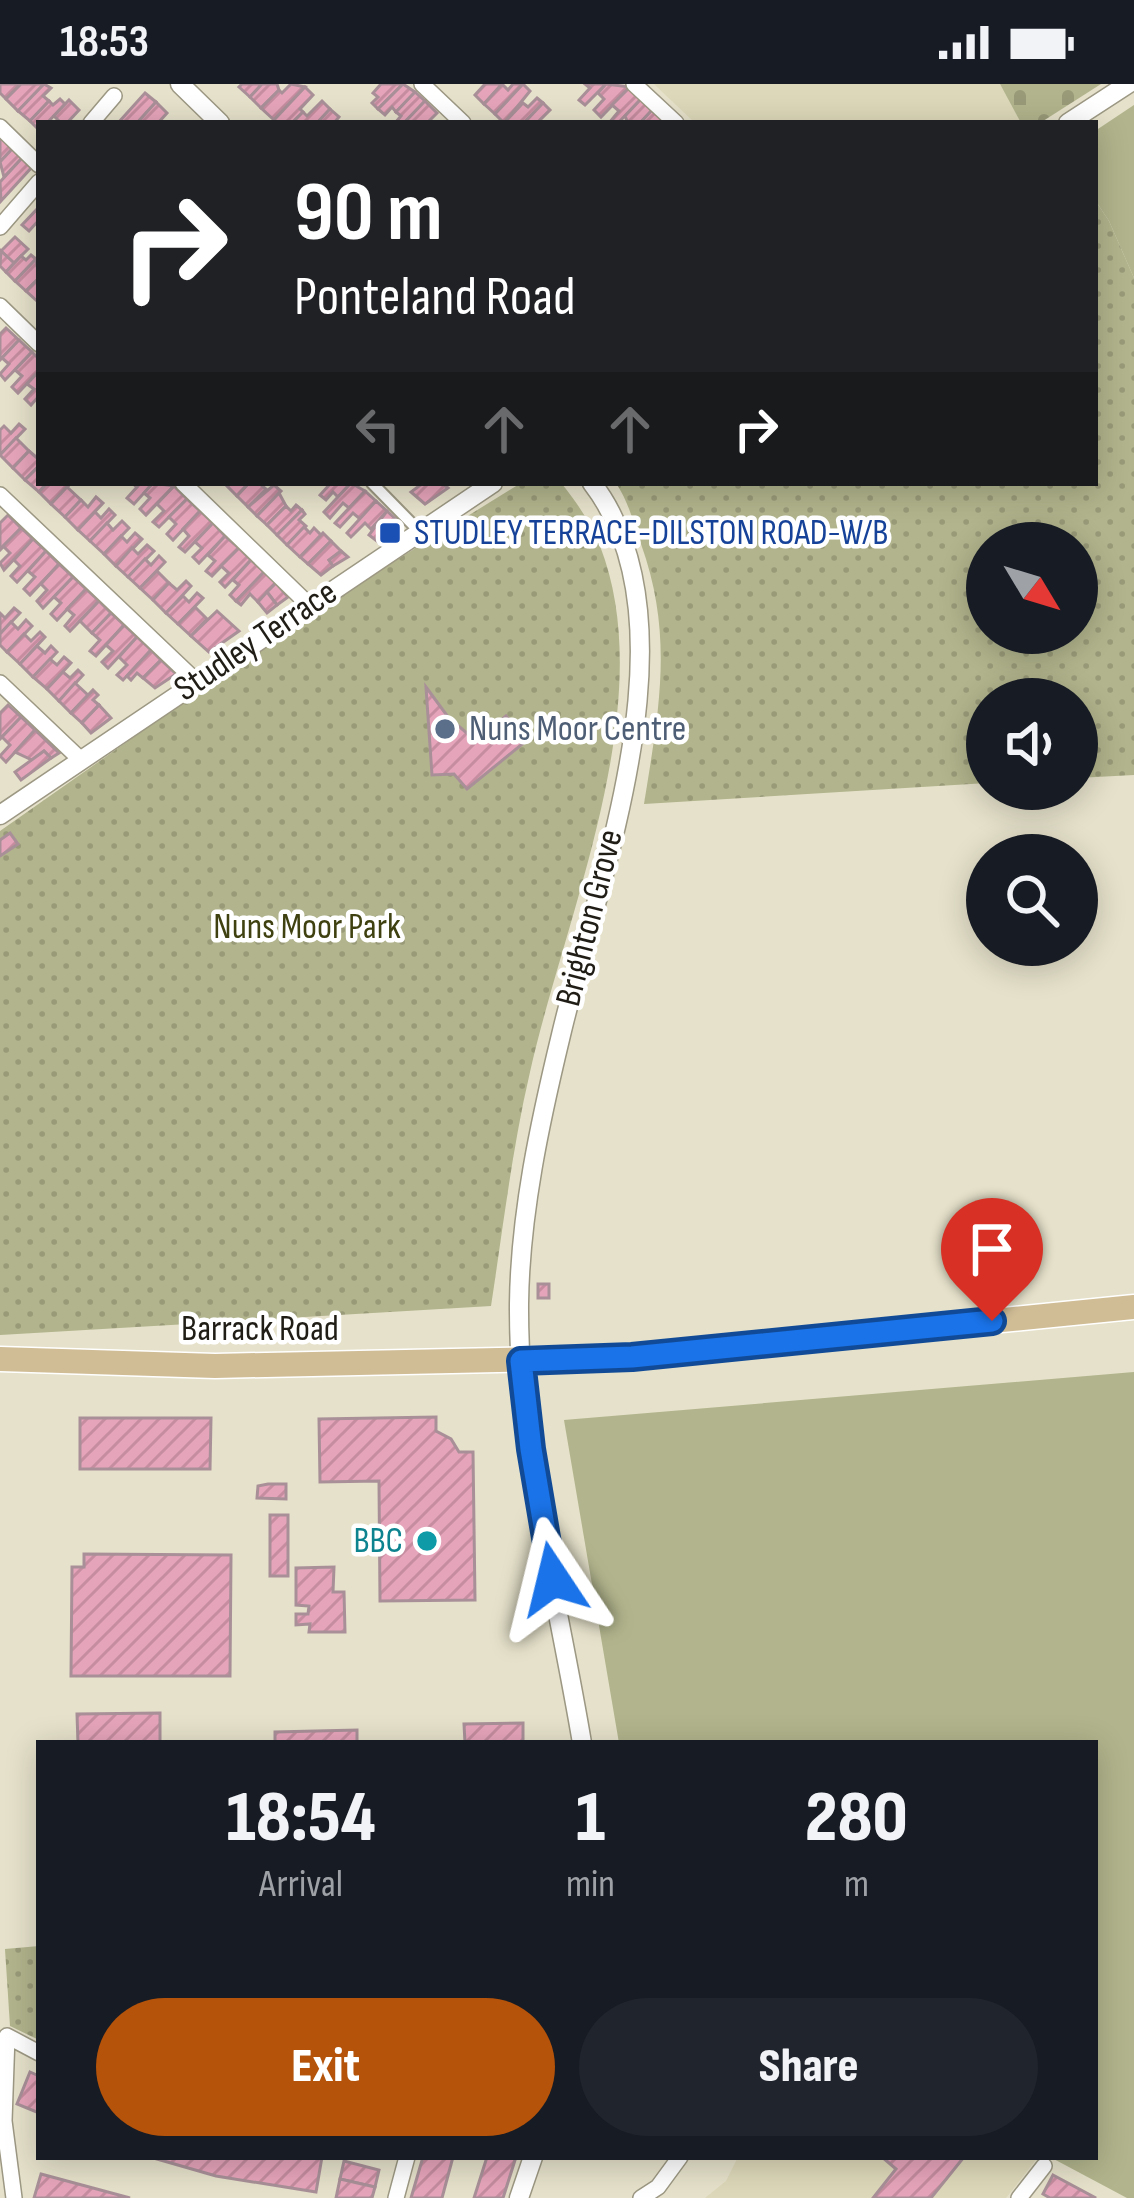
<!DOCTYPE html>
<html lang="en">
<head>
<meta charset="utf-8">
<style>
	:root { --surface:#171b24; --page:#20242c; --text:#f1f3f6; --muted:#9ea1a6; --accent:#b45309 }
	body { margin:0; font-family:"Sofia Sans Condensed",sans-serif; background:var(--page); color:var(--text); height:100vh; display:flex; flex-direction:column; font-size:45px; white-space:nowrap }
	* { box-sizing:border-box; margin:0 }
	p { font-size:39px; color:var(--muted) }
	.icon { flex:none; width:66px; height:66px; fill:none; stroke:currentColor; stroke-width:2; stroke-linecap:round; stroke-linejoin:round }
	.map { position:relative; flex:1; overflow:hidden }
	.drawer { position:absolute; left:36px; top:1656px; width:1062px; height:420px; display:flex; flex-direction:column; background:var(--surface); border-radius:0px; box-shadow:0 6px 30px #0003 }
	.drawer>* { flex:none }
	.top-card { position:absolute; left:36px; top:36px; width:1062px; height:366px; border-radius:0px; box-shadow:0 6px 30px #0003; background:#202124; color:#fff; overflow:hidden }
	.needle { width:78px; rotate:128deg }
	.controls { position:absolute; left:966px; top:438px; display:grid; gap:24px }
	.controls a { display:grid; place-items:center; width:132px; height:132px; border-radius:50%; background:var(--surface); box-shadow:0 6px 30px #0003; font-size:60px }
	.pin { position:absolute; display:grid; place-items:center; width:102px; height:102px; color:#fff; margin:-123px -51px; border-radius:50% 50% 50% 0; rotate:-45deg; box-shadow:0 0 12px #0007 }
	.pin .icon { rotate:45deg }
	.me { position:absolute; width:132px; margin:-66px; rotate:350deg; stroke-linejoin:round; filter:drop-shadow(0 0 9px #0008) }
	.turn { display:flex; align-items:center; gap:42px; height:252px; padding:0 60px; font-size:54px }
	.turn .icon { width:156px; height:156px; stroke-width:2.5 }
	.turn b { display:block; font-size:84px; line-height:102px }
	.lanes { display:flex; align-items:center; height:114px; padding:0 60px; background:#0003; justify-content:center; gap:60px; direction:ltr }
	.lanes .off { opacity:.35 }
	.eta { display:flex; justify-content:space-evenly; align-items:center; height:204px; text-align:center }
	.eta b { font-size:72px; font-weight:800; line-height:84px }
	.button { display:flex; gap:24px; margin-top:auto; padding:24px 60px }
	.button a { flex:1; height:138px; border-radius:72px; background:var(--accent); color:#fff; font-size:48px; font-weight:800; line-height:138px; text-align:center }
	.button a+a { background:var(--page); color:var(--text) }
	.status { display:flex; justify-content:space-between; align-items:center; height:84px; padding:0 60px; background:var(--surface); direction:ltr }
	.status svg { height:33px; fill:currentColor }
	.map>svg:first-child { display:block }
	.built { fill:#ddd8b9 }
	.grass { fill:#b1b48c }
	.cemetery { fill:url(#cemetery-stones) }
	.park { fill:url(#park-dots); fill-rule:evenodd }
	.building { fill:url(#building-hatch); stroke:#a99098; stroke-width:3 }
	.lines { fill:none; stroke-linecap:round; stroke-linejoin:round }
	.pedestrian-casing { stroke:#9c9883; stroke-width:14 }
	.minor-casing { stroke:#9c9883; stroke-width:18 }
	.tertiary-casing { stroke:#9c9883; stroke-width:21 }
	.primary-casing { stroke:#fff; stroke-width:27 }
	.pedestrian { stroke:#fff; stroke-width:10 }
	.minor { stroke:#fff; stroke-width:15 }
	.tertiary { stroke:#fff; stroke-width:18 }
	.primary { stroke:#d0bd96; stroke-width:24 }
	.route-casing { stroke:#114b97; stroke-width:30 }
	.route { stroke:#1a73e8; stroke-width:21 }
	.transit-dot { fill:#1a4fb4; stroke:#fff; stroke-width:4.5 }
	.service-dot { fill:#5c6f8a; stroke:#fff; stroke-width:4.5 }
	.culture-dot { fill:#0f9aa8; stroke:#fff; stroke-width:4.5 }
	.labels { text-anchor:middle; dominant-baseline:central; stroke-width:9; stroke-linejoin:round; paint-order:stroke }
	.transit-label { font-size:36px; fill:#164399; stroke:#fff; text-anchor:start }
	.street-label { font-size:36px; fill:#1f1d15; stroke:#fff }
	.service-label { font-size:36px; fill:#4e5e75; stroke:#fff; text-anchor:start }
	.park-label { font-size:36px; fill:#3f4110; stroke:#fff }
	.culture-label { font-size:36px; fill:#0d838f; stroke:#fff; text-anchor:end }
</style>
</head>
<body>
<div class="status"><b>18:53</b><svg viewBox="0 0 49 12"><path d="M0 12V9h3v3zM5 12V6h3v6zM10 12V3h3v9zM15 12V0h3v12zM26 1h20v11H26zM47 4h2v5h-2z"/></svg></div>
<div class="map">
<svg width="1134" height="2114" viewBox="0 0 1134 2114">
	<defs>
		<pattern id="cemetery-stones" width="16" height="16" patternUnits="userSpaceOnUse" patternTransform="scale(3)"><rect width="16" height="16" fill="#b1b48c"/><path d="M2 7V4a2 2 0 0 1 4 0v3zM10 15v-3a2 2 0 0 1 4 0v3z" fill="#989a78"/></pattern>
		<pattern id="park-dots" width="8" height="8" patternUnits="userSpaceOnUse" patternTransform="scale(3)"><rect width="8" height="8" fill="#b1b48c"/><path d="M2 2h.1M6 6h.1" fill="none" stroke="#989a78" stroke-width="1.8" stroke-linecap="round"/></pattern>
		<pattern id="building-hatch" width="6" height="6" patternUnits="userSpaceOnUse" patternTransform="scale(3)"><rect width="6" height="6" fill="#e6a4ba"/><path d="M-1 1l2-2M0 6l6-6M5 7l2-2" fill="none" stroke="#c58d9f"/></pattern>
	</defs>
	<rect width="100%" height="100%" fill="#e5e1ca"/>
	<g class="built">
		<polygon points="654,0 1000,0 1021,39 695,39"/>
		<polygon points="738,2073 1038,2073 1006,2114 705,2114 726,2097"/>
	</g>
	<g class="grass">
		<polygon points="1134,21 1134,194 1109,137 1095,116 1095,47"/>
		<polygon points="1134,1288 1134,2114 1127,2114 1050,2073 1095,2073 1095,1659 619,1659 564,1336"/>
	</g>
	<polygon class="cemetery" points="1000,0 1101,0 1040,39 1021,39"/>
	<g class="park">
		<path d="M1095 116 1109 137 1134 194V691L1077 694V615H987V699L644 720C659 626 674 552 641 460 634 439 628 417 616 399H1095ZM1077 459V549H987V459Z"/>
		<path d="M521 399 562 400C577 419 591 439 600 462 661 619 565 831 530 988 512 1065 503 1144 491 1222L0 1251V747L309 530Z"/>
		<polygon points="39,1862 39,1956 10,1942 5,1865"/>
	</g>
	<g class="building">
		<polygon points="0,0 21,0 6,15 0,9"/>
		<polygon points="21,0 44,0 18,27 6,15"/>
		<polygon points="44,0 51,4 43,12 49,17 30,37 18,27"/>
		<polygon points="242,0 262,0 250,13 239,3"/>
		<polygon points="262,0 277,0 279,6 261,24 250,13"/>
		<polygon points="291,0 305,3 274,36 261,24 279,6 282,9"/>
		<polygon points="381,0 403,0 378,25 372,19 378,13 373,9"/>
		<polygon points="403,0 415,8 396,28 392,23 385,31 378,25"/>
		<polygon points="485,0 502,0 484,20 475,11"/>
		<polygon points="502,0 508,6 513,0 523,0 495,30 484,20"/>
		<polygon points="523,0 530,7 504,39 495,30"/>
		<polygon points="585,0 606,0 585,21 579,16 590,4"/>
		<polygon points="606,0 630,3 601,33 594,26 604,15 598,9"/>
		<polygon points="305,3 313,11 300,25 303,28 292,39 277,39 274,36"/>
		<polygon points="630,3 642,14 618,39 609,39 619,27 612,21"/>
		<polygon points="415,8 425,17 404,39 395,39 401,32 396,28"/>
		<polygon points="145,9 156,18 137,39 118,39"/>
		<polygon points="537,14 543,19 524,39 504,39 523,19 528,23"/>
		<polygon points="642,14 653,25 640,39 628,39 625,32"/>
		<polygon points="60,15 65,20 47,39 39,39 39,46 30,37 49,17 53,21"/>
		<polygon points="69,16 79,26 67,39 61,39 54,32"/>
		<polygon points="322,17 330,25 317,39 292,39 303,28 307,32"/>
		<polygon points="425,17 437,29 427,39 404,39"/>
		<polygon points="156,18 167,29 158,39 137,39"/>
		<polygon points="543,19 550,26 540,36 543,39 524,39"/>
		<polygon points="330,25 339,33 334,39 317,39"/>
		<polygon points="653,25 665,39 640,39"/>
		<polygon points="1,54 13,64 0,78 0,55"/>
		<polygon points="13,64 22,74 4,93 0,78"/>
		<polygon points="22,74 32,83 1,117 0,98"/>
		<polygon points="39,123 39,136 29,147 22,141"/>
		<polygon points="15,153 28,165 14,179 1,167"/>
		<polygon points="1,167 14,179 6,188 0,182"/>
		<polygon points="31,171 36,175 15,197 6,188 21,172 26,176"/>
		<polygon points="36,175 39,194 26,207 15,197"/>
		<polygon points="39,194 39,215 37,217 26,207"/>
		<polygon points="6,244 19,256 0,276 0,250"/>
		<polygon points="19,256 32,268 5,296 0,290 9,280 2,274"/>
		<polygon points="32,268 39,275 39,287 18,309 12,303 22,292 15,286"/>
		<polygon points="39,287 39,312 31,321 25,315 34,305 27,300"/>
		<polygon points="19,340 25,345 0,371 0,346 4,342 11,349"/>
		<polygon points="16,354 29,367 13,384 0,371"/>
		<polygon points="29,367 36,373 39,371 39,382 25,396 13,384"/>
		<polygon points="39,382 39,399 47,399 39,408 25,396"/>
		<polygon points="47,399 71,399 51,420 39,408"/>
		<polygon points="132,399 153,399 134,420 127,414 137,403"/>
		<polygon points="153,399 174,402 146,431 140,425 150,414 144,409"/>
		<polygon points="230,399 249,399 237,412 227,402"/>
		<polygon points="249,399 259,399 266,405 248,423 237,412"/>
		<polygon points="331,399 351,399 338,413 333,408 326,416 320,411"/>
		<polygon points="351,399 365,407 349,424 343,419 330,434 324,428"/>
		<polygon points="423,399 442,399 448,404 425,420 411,408"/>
		<polygon points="274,401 281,407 257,432 248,423"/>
		<polygon points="174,402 187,415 159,443 153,438 164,427 157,420"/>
		<polygon points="67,403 81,416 65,433 51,420"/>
		<polygon points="365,407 376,417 360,435 353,429 340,443 335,439"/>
		<polygon points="279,409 286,422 267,441 257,432"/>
		<polygon points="96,413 103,419 78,446 65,433 81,416 88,423"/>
		<polygon points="187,415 200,427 173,456 167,450 176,440 169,433"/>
		<polygon points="376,417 387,427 371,445 365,439 351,453 347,449"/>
		<polygon points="296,421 302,426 277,451 267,441 286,422 291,427"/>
		<polygon points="109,425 115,431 90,457 78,446 95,428 101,434"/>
		<polygon points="302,426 305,430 299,436 306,442 287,461 277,451"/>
		<polygon points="200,427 213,439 185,468 179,463 189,452 183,445"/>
		<polygon points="387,427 402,441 378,458 369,451"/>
		<polygon points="8,431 21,444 0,466 0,439"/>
		<polygon points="122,437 129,444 104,470 90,457 107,439 113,446"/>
		<polygon points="213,439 225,452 199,479 193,473 202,464 195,458"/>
		<polygon points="304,443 310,449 314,444 321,451 300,473 287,461"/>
		<polygon points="21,444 33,455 4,486 0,479 10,469 3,462"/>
		<polygon points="135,449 142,455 116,482 104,470 121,452 127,458"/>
		<polygon points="323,449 331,457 308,480 300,473"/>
		<polygon points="225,452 239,464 212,492 206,487 215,477 208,471"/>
		<polygon points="33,455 46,467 17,498 11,492 20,482 14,476"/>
		<polygon points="331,457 341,467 329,476 333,482 321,491 308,480"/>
		<polygon points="147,461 154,467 128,493 116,482 132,464 138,470"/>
		<polygon points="239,464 251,476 225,503 220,498 229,489 221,482"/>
		<polygon points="46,467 59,480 30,511 24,505 35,493 28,487"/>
		<polygon points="341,467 348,473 333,482 329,476"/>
		<polygon points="159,472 165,478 140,504 128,493 145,475 151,481"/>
		<polygon points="251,476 264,488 236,517 230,511 239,501 233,496"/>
		<polygon points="59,480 73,493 43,524 37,517 47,506 41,500"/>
		<polygon points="157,487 169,499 153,516 140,504"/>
		<polygon points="264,488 276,499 258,518 250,510 241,521 236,517"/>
		<polygon points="73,493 86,505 57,536 51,530 61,519 54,513"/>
		<polygon points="186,497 191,502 166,529 153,516 169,499 177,506"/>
		<polygon points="276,499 288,513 277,521 267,508"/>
		<polygon points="86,505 99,517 70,547 65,542 74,531 67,525"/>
		<polygon points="267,508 277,521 267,529 258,518"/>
		<polygon points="197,509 203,514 178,540 166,529 183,512 189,518"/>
		<polygon points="99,517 111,529 92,549 80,537"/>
		<polygon points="195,523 207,535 191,552 178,540"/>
		<polygon points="14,524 20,529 0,550 0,529 5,534"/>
		<polygon points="217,527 239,547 209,568 191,552"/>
		<polygon points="111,529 124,541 96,572 90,567 100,556 92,549"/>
		<polygon points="26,536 32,542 7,568 0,561 0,550 11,538 18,545"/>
		<polygon points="124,541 137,553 108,584 102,578 113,567 106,561"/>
		<polygon points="40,548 45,553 20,580 7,568 24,550 31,557"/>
		<polygon points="137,553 151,566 123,596 117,591 127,581 119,573"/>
		<polygon points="37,562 45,569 51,562 57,568 33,593 20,580"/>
		<polygon points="151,566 161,576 143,594 137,589 131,596 127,592"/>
		<polygon points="64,573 71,579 47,605 33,593 50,575 57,581"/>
		<polygon points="161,576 176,590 155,604 143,594"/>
		<polygon points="78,586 83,591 59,617 47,605 63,588 70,594"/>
		<polygon points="75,599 88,611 71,629 59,617"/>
		<polygon points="426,603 448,633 476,657 506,632 526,657 467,705 454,690 432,691"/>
		<polygon points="93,606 98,611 93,616 99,621 82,639 71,629"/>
		<polygon points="8,621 21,633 0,655 0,629"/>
		<polygon points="99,621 111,634 91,649 82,639"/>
		<polygon points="21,633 35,646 6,678 0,672 10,661 2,653"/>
		<polygon points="35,646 59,669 51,674 44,667 32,676 15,668"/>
		<polygon points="44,667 51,674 21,696 15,688"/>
		<polygon points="10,749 18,760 0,772 0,756"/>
		<rect x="538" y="1200" width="11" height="14"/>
		<polygon points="436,1333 436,1347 451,1355 459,1368 473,1368 475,1516 380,1517 379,1397 320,1398 319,1335"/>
		<polygon points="80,1334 211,1334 210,1385 80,1385"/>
		<polygon points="268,1400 286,1400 286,1415 257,1414 258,1402"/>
		<rect x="270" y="1431" width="18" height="61"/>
		<polygon points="84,1470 231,1471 230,1592 71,1592 72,1483 84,1483"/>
		<polygon points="334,1483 333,1508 344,1508 345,1548 309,1548 310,1540 296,1541 296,1530 308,1530 309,1522 296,1521 296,1484"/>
		<polygon points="160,1629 160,1659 78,1659 77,1630"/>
		<polygon points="523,1639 523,1659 465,1659 464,1640"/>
		<polygon points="357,1646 357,1659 275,1659 275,1648"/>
		<polygon points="30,1988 39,1992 39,2029 17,2020"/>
		<polygon points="150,2073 322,2073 316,2108 216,2092"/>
		<polygon points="423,2073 453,2073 442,2114 411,2114"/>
		<polygon points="487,2073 516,2073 503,2114 474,2114"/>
		<polygon points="882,2073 964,2073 931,2114 873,2114 896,2085"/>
		<polygon points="344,2077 379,2086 375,2103 340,2095"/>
		<polygon points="41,2090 130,2114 34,2114"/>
		<polygon points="1053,2091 1096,2114 1050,2114 1043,2110"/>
		<polygon points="340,2095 375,2103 372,2114 336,2114"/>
	</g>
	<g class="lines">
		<defs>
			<polyline id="pedestrian" points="372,399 419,447"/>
			<g id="minor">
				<polyline points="422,0 463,39"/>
				<polyline points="634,0 676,39"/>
				<polyline points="91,39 114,12"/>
				<polyline points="0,43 39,81"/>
				<polyline points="0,143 39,98"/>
				<polyline points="0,222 39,260"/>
				<polyline points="183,399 309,521"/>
				<polyline points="0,411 197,598"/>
				<polyline points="0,599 81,676"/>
				<polyline points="14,2114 4,2037 7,1952 39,1969"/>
				<polyline points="396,2114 407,2073"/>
				<polyline points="641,2114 658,2103 680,2073"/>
				<polyline points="1019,2114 1044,2082"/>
			</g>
			<g id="tertiary">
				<polyline points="180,0 220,39"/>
				<polyline points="1068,39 1128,0"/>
				<polyline points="0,731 493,399"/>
				<path d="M582 1659C558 1515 518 1367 519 1220 520 1130 540 1038 561 951 597 797 700 540 592 399"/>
				<polyline points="519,2114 533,2073"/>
			</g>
			<polyline id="primary" points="0,1275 215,1282 632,1273 1134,1223"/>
		</defs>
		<use href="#pedestrian" class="pedestrian-casing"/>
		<use href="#minor" class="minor-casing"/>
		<use href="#tertiary" class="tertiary-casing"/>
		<use href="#primary" class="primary-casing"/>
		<use href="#pedestrian" class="pedestrian"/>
		<use href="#minor" class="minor"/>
		<use href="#tertiary" class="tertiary"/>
		<use href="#primary" class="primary"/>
	</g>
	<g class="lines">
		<defs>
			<polyline id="route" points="553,1495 531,1365 521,1277 632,1273 992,1237"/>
		</defs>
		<use href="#route" class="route-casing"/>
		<use href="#route" class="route"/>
	</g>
	<rect class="transit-dot" x="378" y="437" width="24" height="24" rx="6"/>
	<circle class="service-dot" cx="445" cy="645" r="12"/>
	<circle class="culture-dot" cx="427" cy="1457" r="12"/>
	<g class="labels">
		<g class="transit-label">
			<text x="414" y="449">STUDLEY TERRACE-DILSTON ROAD-W/B</text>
		</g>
		<g class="street-label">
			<text transform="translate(256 557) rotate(-34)">Studley Terrace</text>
			<text transform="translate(590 834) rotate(-76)">Brighton Grove</text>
			<text x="260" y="1245">Barrack Road</text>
		</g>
		<g class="service-label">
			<text x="469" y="645">Nuns Moor Centre</text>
		</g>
		<g class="park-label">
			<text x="307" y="843">Nuns Moor Park</text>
		</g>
		<g class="culture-label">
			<text x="403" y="1457">BBC</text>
		</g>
	</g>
</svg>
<div class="controls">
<a><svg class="needle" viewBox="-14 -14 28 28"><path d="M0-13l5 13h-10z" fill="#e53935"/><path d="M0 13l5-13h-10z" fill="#9ea1a6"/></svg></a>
<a><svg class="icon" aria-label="sound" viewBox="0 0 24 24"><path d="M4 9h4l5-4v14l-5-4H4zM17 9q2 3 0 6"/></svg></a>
<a><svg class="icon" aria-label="search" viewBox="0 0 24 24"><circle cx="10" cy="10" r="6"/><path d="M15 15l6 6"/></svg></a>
</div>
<div class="pin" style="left:992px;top:1237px;background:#d93025"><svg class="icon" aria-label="arrive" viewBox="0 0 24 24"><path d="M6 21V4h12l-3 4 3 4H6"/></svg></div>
<svg class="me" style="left:553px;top:1495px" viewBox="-20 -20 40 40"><path d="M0-17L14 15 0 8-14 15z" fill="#1a73e8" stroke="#fff" stroke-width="4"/></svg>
<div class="top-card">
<div class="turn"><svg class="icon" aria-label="right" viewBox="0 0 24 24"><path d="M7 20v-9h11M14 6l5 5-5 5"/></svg><div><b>90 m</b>Ponteland Road</div></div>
<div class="lanes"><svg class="icon off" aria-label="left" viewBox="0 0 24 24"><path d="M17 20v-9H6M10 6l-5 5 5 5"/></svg><svg class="icon off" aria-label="ahead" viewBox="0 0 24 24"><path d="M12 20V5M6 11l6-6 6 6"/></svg><svg class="icon off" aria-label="ahead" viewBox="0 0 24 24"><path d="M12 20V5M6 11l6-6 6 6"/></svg><svg class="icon" aria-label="right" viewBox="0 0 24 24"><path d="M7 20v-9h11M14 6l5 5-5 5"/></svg></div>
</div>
<section class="drawer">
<div class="eta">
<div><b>18:54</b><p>Arrival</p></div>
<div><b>1</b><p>min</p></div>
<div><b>280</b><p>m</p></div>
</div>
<div class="button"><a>Exit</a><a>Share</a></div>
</section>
</div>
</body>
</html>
